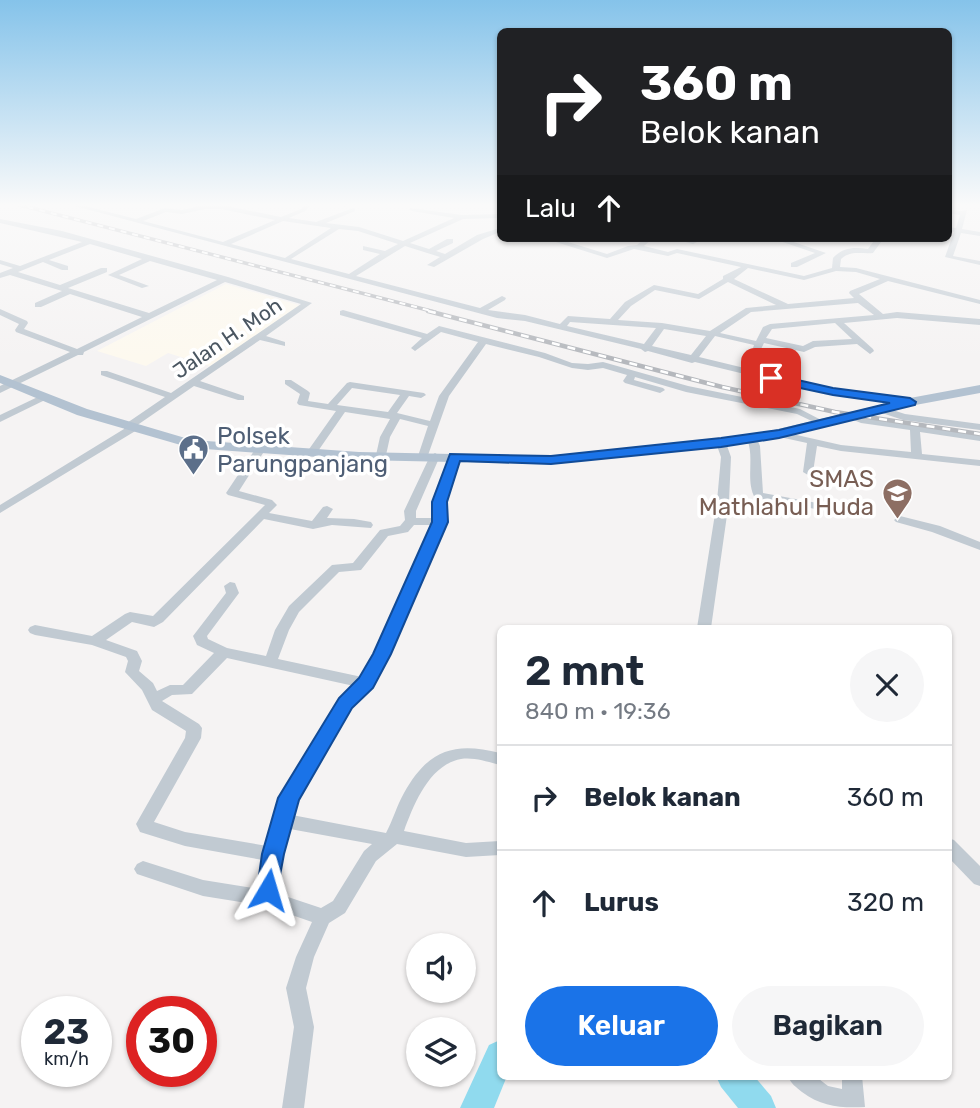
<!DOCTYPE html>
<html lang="id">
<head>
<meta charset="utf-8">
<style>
	:root { --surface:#fff; --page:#f6f6f7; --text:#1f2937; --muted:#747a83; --line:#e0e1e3; --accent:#1a73e8 }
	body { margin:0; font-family:Rubik,sans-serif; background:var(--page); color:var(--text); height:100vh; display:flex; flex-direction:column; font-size:26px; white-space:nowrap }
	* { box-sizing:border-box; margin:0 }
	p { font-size:23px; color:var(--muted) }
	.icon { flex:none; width:38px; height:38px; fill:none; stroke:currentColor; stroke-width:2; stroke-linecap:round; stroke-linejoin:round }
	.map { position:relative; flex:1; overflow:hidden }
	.details { position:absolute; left:497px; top:625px; width:455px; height:455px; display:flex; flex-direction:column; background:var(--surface); border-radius:10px; box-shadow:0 2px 5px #0004 }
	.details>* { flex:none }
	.hud { position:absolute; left:497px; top:28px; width:455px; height:214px; border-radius:10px; box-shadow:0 2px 5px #0004; background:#202124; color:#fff; overflow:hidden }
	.controls { position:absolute; left:406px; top:933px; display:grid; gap:14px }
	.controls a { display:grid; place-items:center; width:70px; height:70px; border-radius:50%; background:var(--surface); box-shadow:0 2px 5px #0004; font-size:35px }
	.speed { position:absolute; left:21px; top:996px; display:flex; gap:14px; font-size:35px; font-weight:700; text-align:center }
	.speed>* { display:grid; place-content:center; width:91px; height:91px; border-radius:50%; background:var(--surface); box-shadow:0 2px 5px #0004; line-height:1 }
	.speed small { font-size:18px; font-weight:400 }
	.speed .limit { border:10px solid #d22; background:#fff; color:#111 }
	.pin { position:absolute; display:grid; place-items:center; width:60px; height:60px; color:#fff; margin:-30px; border-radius:14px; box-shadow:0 4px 10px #0006 }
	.me { position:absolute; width:77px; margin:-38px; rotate:7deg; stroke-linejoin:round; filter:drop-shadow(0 0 5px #0008) }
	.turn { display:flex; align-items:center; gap:24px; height:147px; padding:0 28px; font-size:32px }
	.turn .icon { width:91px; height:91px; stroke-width:2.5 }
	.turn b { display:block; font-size:49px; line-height:60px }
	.then { display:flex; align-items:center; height:66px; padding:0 28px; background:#0003; gap:14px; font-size:26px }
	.round { display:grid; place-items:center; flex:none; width:74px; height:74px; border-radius:37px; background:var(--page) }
	.overview { display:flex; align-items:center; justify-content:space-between; height:119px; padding:0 28px }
	h1 { font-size:42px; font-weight:600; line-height:52px }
	.cta { display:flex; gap:14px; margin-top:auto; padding:14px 28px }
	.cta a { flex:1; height:80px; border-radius:42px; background:var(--accent); color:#fff; font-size:28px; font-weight:600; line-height:80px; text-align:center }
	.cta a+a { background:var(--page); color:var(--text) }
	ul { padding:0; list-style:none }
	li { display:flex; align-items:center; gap:21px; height:105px; padding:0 28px; border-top:2px solid var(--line) }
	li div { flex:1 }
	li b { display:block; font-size:26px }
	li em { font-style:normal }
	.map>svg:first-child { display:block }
	.commercial { fill:#fdf9ef }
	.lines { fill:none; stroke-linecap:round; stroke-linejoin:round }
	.river { fill:#90daee; fill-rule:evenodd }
	.minor { fill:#c1cad2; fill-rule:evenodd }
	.major { fill:#b3c2d1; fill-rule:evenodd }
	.rail-far1-casing { stroke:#b5b8bd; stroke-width:3.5 }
	.rail-casing { stroke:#b5b8bd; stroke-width:4.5 }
	.rail-far1 { stroke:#fff; stroke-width:2; stroke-dasharray:6; stroke-linecap:butt }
	.rail { stroke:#fff; stroke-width:2.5; stroke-dasharray:8; stroke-linecap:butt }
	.route { fill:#1a73e8; stroke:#114b97; stroke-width:2 }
	.labels { text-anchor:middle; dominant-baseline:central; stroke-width:7; stroke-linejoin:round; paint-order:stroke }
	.far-street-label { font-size:21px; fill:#4a5661; stroke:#fff }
	.service-label { font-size:24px; fill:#4e5e75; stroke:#fff; text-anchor:start }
	.education-label { font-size:24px; fill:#785e54; stroke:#fff; text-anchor:end }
</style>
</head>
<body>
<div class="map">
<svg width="980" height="1108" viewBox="0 0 980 1108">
	<rect width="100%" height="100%" fill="#f5f3f3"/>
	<polygon class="commercial" points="226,284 302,306 210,366 168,353 146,366 97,351"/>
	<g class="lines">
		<g class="river">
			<polygon points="500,1040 500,1076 507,1076 494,1108 460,1108 489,1045"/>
			<polygon points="716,1076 754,1076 771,1096 776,1108 738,1108 721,1087"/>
		</g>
		<g class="minor">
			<path d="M67 204H77L136 219 165 208 182 210 205 205H221L281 217 301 209 305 204H312L305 211 289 218 316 222 353 208 355 209V211L326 223 359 227 403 241 454 218 412 211 409 209 410 208 462 215 500 214V218L463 219 410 243 429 249 447 239H453V243L436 251 445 254 477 235 500 228V232L483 239 434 267 427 265 440 257 405 246 356 276 480 308 502 296 506 298 505 300 488 310 525 315 560 324 568 316 610 319 625 302 654 285 698 294 723 279V276L741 267 677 253 668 256 634 249 607 258 543 238H555L607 254 628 246 637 245 645 238H653L644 246 668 252 677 249 804 276 832 268 833 258C843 247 854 247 868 249L876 238H884L873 253C860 254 851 250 841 259L840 267 856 268 980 300V304L888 281 859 294 883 314 897 312 980 319V325L897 318 844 323 873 349 874 351 870 354 857 344 815 347 804 352 764 343 759 353 756 354 752 351 754 345 715 336 699 357 823 387 913 400V404L910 405 823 393 695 362 692 363 648 351 645 352 641 349 525 321 497 318ZM205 209H221L275 220 223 242 143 221 166 212 182 214ZM283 221 331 228 285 258 231 244ZM339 229 358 231 398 244 385 251 363 246V250L380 254 349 274 291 259ZM748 268 804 280 836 271 856 272 880 279 850 291 849 293 854 298 788 304 734 279ZM728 282 776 305 746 308 710 331 662 323 618 320 631 306 655 290 699 299ZM858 303 874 315 770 324 763 327 756 341 720 333 751 312ZM570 322 656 328 644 344 567 326ZM835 323 852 339 813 341 803 346 766 338 772 329ZM664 329 706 336 691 355 652 346Z"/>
			<polygon points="342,204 349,204 345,207"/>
			<polygon points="948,209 961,211 967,210 962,229 980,232 980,236 961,233 953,256 980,261 980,265 945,257 954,232 948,231 948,227 956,228 960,215 948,213"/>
			<path d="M0 219 62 231 228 277 312 303 266 336 285 342V346L260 340 200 381 244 396V400H238L194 386 136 426 138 428 137 430 0 513V505L124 429V425L165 397 101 375V371H107L171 393 301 304 225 282 84 352 83 355H78L0 393V386L70 352 16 332 15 330 19 324 0 315V309L27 321 28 323 24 329 77 349 142 317 70 294 41 307H35V303L62 291 10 275 0 278V273L13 268 0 264V260L20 266 82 242 0 223ZM90 244 142 259 108 275 142 288 149 286 119 275 150 261 217 280 149 313 68 288 107 272V268H101L60 285 18 272 43 262 62 270H68V266L49 260Z"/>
			<polygon points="671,238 685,238 697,242 693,244"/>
			<polygon points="771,238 782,238 826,253 797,267 791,267 791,263 815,253"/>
			<path d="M343 310 427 334 439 326 545 353 572 363 588 364 603 362 688 386 800 409 825 422 820 425 797 414 686 392 635 377 634 380 663 388 665 390 660 393 625 383 623 381 627 375 603 368 588 370 572 368 539 357 486 344 449 396 427 458H419L418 456 428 426 400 419 390 437 386 455 381 458 376 455 380 437 390 419 345 412 316 454 312 455 307 452 336 411 299 405 297 403 300 394 285 384V380H291L308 391 310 393 308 401 328 404 347 383 350 382 424 393 426 395 421 398 409 396 397 413 430 421 439 396 478 342 441 332 415 351 411 348 422 338 340 315V311ZM352 388 400 395 388 412 337 405Z"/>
			<polygon points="44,394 49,397 47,399 0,422 0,415"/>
			<polygon points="880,406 905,414 980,424 980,430 903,420 876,411 876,407"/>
			<polygon points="850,412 863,417 980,435 980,441 920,432 922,454 980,460 980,466 841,451 817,446 813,472 808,475 803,472 807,443 775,436 774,434 779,431 841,445 911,452 910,430 861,423 846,417 846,413"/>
			<path d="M752 436 756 437 760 446 763 493 839 507 850 513 848 515 844 516 832 512 755 498C745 480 755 458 747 439Z"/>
			<polygon points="721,440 726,443 731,457 729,501 711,628 697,628 717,501 721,457 716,443"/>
			<path d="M260 447 265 450 239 491 272 500 277 505 269 513 312 521 323 507 327 506 333 509 327 518 354 519 371 522 373 525 371 528 332 525 313 529 264 519 163 622 154 627 132 622 106 640 137 651 142 661 139 671 153 683 157 691 170 685H183L214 653 197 645 193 636 226 593 224 586 230 582 235 583 239 593 207 636 208 639 227 648 266 656 275 630 289 606 332 565 353 563 380 530 400 526 405 520 404 511 430 456 435 453 440 456 416 511V518H434V502L450 457 451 455H459L460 457 446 502V522L389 654 371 687 351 707 292 812V815L386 833C393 820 397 805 404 793 428 750 454 741 500 753V765C488 762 474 757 461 759 429 765 414 804 404 831L466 843 500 841V855L466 857 397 844 376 861 345 913 329 923 314 957 306 988 314 1027 304 1108H282L294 1027 286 988 296 957 312 922 266 906 203 896 137 874 134 869 137 864 143 861 203 880 259 889 263 860 185 846 140 832 136 824 185 738 186 731 152 710 142 690 125 672 128 661 126 657 92 645 35 635 30 633 28 630 30 627 35 625 92 636 125 614 130 612 153 616 265 505 228 495 226 493 256 448ZM414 525H433L375 654 362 677 278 659 289 630 299 612 339 572 361 570 388 536 408 532ZM227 658 354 686 341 699 278 806 276 811V821L267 846 185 832 154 822 201 738 202 728 199 724 162 701 172 695 192 694ZM290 829 372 844 364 851 333 901 321 908 276 893 282 854Z"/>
			<polygon points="359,453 364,456 355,471 347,471 346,469 355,454"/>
			<polygon points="900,516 940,526 980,542 980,550 932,532 896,522 894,520"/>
			<polygon points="948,838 954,840 980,866 980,886 974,884 948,857"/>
			<path d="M788 1076H815L828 1086 842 1089V1076H862L865 1107C841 1108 822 1107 802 1092 796 1087 791 1084 788 1076Z"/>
		</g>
		<polygon class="major" points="0,375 87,409 192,440 359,452 551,456 752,435 910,398 980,385 980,393 910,406 752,443 551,464 359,460 191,448 77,415 0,383"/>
		<defs>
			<polyline id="rail-far1" points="16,204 435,312"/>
			<polyline id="rail" points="428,311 722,387 835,412 980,434"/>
		</defs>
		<use href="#rail-far1" class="rail-far1-casing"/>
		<use href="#rail" class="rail-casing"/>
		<use href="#rail-far1" class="rail-far1"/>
		<use href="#rail" class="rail"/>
	</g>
	<linearGradient id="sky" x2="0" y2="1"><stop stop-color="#85c3ea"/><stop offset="0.57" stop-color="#fafafa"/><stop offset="1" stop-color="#fafafa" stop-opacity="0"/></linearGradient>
	<rect width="980" height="359" fill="url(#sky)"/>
	<polygon class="route" points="771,374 833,388 910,398 916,402 915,405 779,438 721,447 551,464 460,461 447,502 448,522 391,654 373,688 352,708 299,800 284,854 276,897 268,900 260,897 257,890 262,854 278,798 339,698 359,678 373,654 432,522 432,502 450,454 551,456 721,438 779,430 890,403 833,395 767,381 767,375"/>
	<defs>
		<symbol id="civic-pin" viewBox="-11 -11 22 30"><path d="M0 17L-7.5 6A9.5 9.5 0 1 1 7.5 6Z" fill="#5c6f8a" stroke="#fff"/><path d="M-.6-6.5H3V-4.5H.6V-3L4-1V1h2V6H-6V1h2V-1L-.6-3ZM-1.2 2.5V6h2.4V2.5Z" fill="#fff"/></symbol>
		<symbol id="school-pin" viewBox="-11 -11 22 30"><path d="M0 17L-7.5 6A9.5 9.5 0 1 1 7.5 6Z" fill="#8d6e63" stroke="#fff"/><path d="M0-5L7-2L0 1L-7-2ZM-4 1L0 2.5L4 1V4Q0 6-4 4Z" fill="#fff"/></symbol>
	</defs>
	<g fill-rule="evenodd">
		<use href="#civic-pin" x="176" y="432" width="35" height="47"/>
		<use href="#school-pin" x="880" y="476" width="35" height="47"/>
	</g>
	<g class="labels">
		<g class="far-street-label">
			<text transform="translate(227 338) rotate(-34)">Jalan H. Moh</text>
		</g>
		<g class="service-label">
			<text x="217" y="436">Polsek<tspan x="217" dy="28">Parungpanjang</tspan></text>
		</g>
		<g class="education-label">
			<text x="874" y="479">SMAS<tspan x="874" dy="28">Mathlahul Huda</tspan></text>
		</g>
	</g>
</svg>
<div class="controls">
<a><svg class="icon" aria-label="sound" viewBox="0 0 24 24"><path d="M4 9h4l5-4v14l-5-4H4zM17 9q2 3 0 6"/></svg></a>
<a><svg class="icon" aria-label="layers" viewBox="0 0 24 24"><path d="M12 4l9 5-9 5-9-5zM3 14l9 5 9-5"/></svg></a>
</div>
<div class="speed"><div>23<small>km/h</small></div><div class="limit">30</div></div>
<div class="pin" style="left:771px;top:378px;background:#d93025"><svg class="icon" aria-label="arrive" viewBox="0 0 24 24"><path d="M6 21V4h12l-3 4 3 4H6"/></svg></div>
<svg class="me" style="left:268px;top:890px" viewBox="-20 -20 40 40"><path d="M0-17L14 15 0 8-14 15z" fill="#1a73e8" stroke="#fff" stroke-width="4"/></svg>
<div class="hud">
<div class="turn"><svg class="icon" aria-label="right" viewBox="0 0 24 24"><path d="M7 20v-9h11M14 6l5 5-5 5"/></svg><div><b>360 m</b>Belok kanan</div></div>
<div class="then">Lalu<svg class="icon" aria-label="ahead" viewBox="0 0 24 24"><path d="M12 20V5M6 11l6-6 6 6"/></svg></div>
</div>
<section class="details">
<div class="overview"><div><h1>2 mnt</h1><p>840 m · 19:36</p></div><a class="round"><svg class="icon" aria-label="close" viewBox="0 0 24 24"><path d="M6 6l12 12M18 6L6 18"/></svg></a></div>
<ul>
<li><svg class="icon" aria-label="right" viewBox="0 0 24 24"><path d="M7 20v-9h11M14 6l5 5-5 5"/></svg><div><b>Belok kanan</b></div><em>360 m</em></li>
<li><svg class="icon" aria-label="ahead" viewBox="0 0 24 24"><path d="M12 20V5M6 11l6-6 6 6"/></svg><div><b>Lurus</b></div><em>320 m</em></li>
</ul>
<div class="cta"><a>Keluar</a><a>Bagikan</a></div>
</section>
</div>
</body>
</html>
